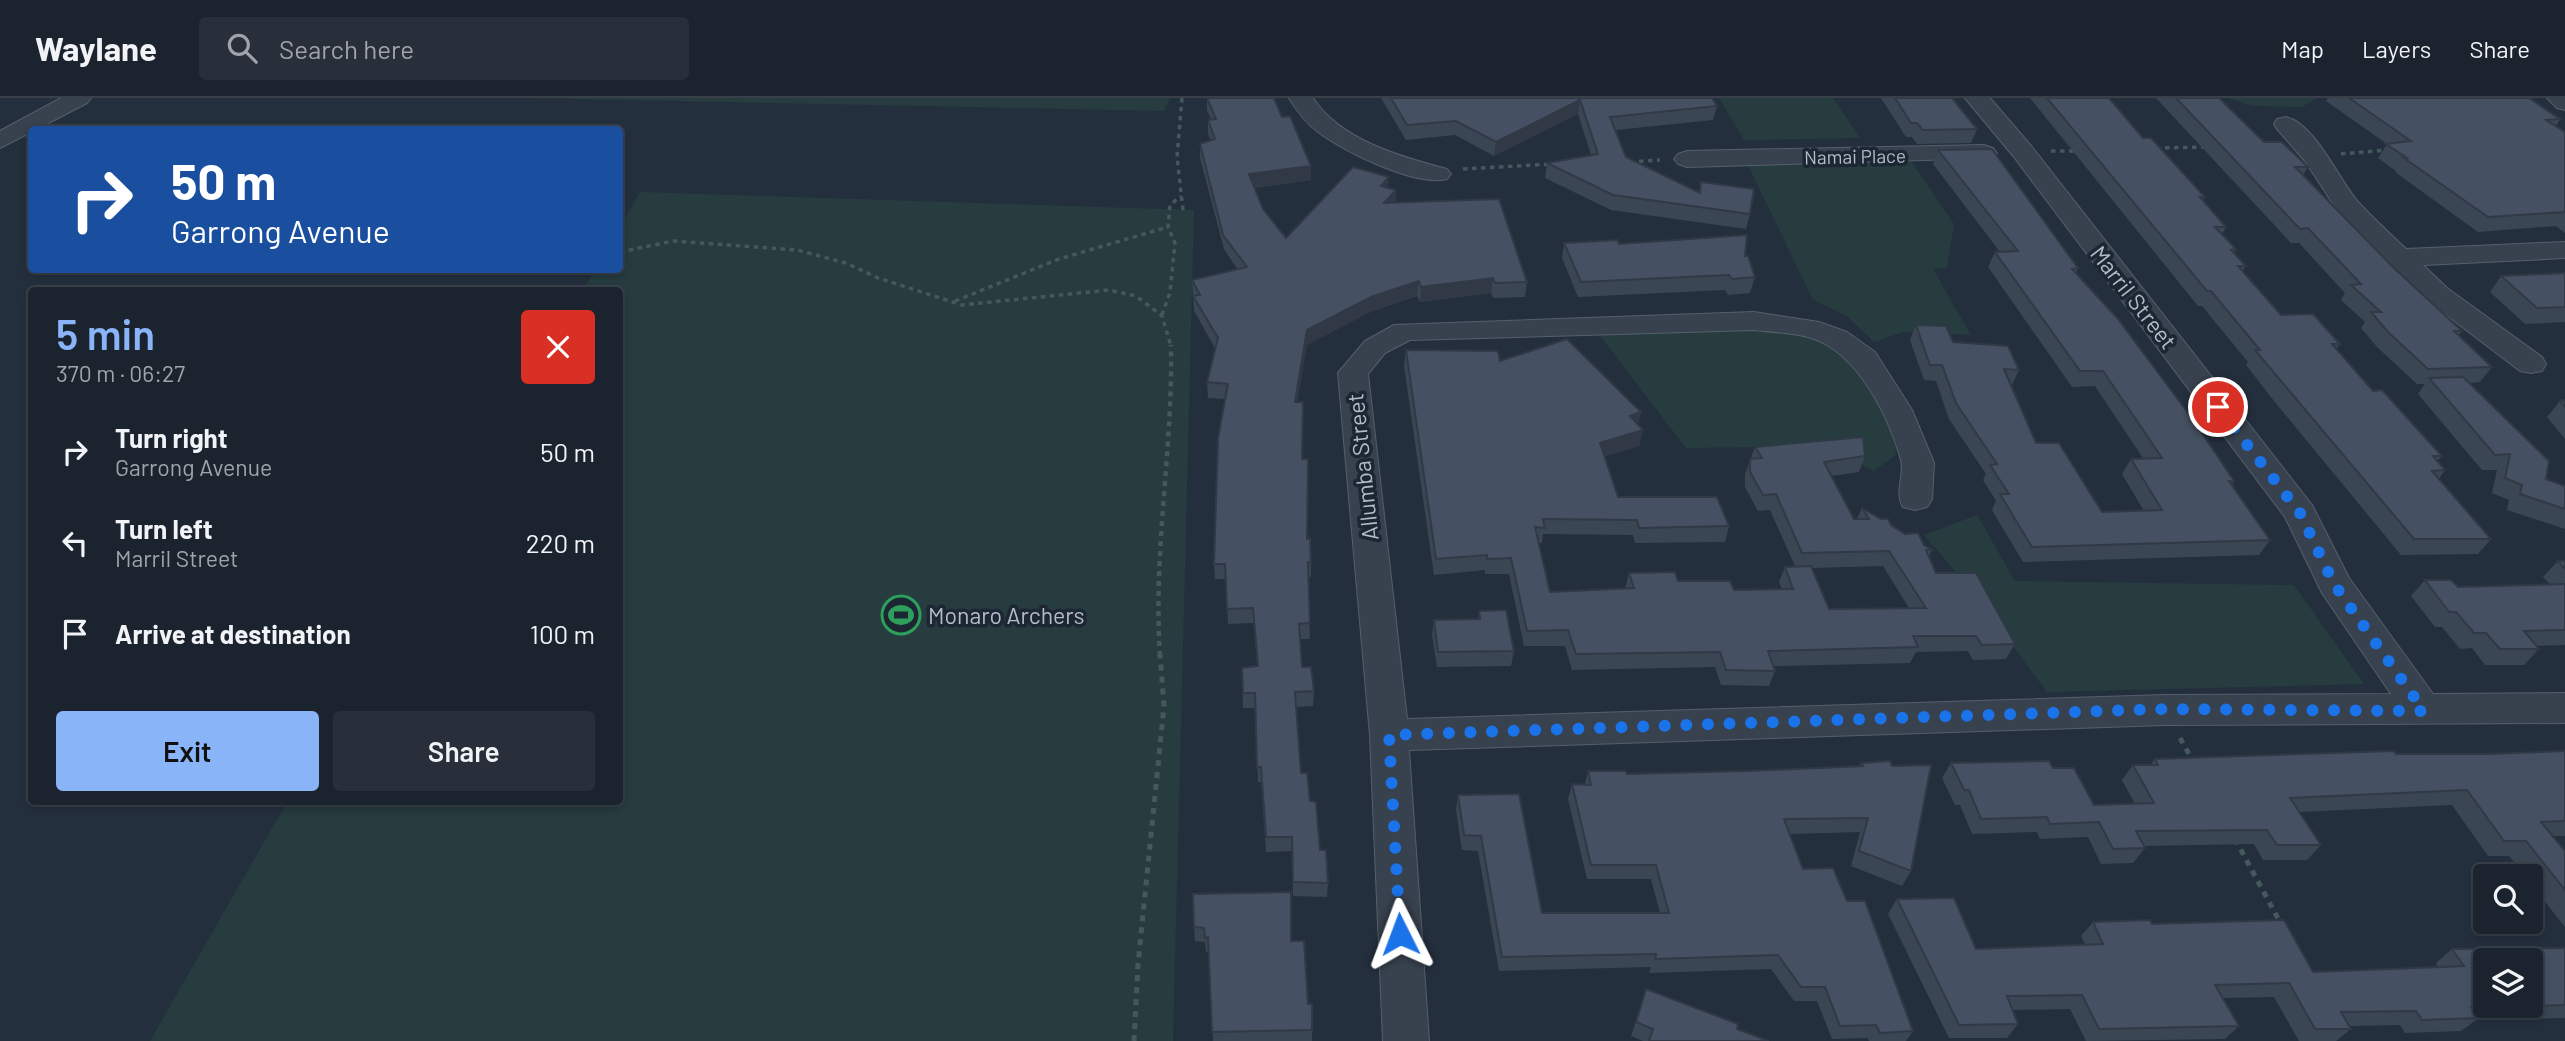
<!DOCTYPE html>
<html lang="en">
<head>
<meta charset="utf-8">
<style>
	:root { --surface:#1b232e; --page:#282f3a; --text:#f1f3f6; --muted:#a0a4aa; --line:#39404a; --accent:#8ab4f8 }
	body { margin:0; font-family:Barlow,sans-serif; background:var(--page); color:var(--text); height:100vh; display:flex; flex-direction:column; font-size:26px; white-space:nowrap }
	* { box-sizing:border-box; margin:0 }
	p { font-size:23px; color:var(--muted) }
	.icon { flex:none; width:38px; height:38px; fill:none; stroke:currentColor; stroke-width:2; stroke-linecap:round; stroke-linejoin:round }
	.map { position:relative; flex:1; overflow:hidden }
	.panel { position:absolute; left:28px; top:189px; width:595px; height:518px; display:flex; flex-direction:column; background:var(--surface); border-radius:7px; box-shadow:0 4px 10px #0003,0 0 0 2px var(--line) }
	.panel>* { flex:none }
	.top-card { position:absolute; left:28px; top:28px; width:595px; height:147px; border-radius:7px; box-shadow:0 4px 10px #0003,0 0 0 2px var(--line); background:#1a4fa0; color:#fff; overflow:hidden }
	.fabs { position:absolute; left:2473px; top:766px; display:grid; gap:14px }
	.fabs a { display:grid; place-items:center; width:70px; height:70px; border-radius:7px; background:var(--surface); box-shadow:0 4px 10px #0003,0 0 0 2px var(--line); font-size:35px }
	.pin { position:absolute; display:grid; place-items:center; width:60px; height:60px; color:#fff; margin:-30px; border:4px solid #fff; border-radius:50%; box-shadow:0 2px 7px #0007 }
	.me { position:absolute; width:77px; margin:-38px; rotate:357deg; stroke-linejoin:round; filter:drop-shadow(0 0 5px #0008) }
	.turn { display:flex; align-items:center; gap:24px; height:147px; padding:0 28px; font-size:32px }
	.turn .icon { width:91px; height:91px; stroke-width:2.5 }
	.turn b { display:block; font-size:49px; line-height:60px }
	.round { display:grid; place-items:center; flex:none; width:74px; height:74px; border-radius:7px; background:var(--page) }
	.headline { display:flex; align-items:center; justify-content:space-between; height:119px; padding:0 28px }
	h1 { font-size:42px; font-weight:600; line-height:52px; color:var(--accent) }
	.primary-button { display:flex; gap:14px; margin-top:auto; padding:14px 28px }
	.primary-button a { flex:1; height:80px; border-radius:7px; background:var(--accent); color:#111; font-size:28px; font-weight:600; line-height:80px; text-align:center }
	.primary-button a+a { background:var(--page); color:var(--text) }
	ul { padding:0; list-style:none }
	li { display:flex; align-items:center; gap:21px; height:91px; padding:0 28px }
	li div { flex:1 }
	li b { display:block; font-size:26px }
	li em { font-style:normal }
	header { display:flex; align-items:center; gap:42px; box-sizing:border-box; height:98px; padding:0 35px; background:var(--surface); border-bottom:2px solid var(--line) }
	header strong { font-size:33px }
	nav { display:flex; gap:38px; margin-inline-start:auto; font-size:24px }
	.search { width:490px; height:63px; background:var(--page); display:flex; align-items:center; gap:18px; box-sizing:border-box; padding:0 24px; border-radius:7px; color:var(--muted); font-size:26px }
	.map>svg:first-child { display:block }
	.green { fill:#263c3f }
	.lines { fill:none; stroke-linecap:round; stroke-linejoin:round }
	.street-casing { stroke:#565f6c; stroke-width:2 }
	.path-far2 { stroke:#44595c; stroke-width:3.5; stroke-dasharray:4.5 4.5; stroke-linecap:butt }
	.path-far1 { stroke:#44595c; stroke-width:4.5; stroke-dasharray:5 5; stroke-linecap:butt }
	.path { stroke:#44595c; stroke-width:5; stroke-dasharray:6 6; stroke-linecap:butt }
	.street { fill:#38414e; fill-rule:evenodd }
	.wall { fill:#3b4654; fill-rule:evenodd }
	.shaded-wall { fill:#303945 }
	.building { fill:#455162; stroke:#303945; stroke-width:2 }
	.route { stroke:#1a73e8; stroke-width:12; stroke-dasharray:0 21.6 }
	.labels { text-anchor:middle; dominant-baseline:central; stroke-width:7; stroke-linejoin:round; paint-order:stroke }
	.far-street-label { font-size:19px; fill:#b4bcc9; stroke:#1d2633 }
	.street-label { font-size:23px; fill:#b4bcc9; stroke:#1d2633 }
	.poi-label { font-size:23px; fill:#b4bcc9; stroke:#1d2633; text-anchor:start }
</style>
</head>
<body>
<header>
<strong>Waylane</strong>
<div class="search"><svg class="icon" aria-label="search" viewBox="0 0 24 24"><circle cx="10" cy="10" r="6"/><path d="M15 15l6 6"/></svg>Search here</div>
<nav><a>Map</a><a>Layers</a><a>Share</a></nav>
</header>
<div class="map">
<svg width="2565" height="943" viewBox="0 0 2565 943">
	<rect width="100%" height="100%" fill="#242f3e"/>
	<g class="green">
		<polygon points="526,0 1170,0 1164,13"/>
		<polygon points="1719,0 1833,0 1860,40 1744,42"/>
		<polygon points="2228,0 2317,0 2302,9 2252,8"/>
		<polygon points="1907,57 1954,126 1947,169 1933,171 1971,237 1903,234 1874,244 1848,219 1813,202 1745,61"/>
		<polygon points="640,94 1194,112 1173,943 150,943 287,704 620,704 620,192 583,192 595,172 620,172 620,129"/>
		<polygon points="1594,230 1792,233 1833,247 1863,275 1895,338 1896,357 1873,373 1826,348 1686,350"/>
		<polygon points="1977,417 2015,483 2294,487 2364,586 2047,594 1972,493 1924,437"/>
	</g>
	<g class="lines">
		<defs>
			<g id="street">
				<polygon points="61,0 91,0 87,5 0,50 0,33"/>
				<path d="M1289 0H1313C1340 42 1401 59 1447 71L1451 76 1447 81C1416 89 1342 53 1317 33 1305 24 1297 13 1289 0Z"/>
				<path d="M1965 0H1990L2032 49 2312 407 2349 480 2433 596 2565 595V625L2165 627 1409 652 1429 943H1383L1370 637 1338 275 1365 243 1394 227 1754 214 1819 224 1847 234 1875 254 1912 312 1934 365 1932 401 1927 409 1915 412 1903 409C1894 394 1905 378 1901 362 1890 322 1864 269 1827 247 1806 234 1778 235 1754 232L1410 242 1385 255 1368 276 1407 621 2165 597 2391 596 2322 495 2285 419 2014 59Z"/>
				<polygon points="2547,0 2565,0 2565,12 2557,10"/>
				<path d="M2286 19C2316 26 2339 83 2359 105 2374 121 2390 136 2406 151L2565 144V160L2423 167 2447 190 2542 259 2546 266 2542 273 2531 275 2520 273 2427 202 2389 166 2339 115 2305 63 2277 31 2274 26 2277 21Z"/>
				<polygon points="1984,47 1993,50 1997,55 1993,60 1687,69 1678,66 1674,61 1678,56 1687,53"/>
			</g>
		</defs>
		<use href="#street" class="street-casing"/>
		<g class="path-far2">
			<polyline points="1182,0 1177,59 1183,112"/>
			<polyline points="2156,50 2207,49"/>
			<polyline points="2051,53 2078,53"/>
			<polyline points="2341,56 2388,52"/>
			<polyline points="1630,64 1660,62"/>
			<polyline points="1463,71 1552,66"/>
			<polyline points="620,154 673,143 797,152 846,165 878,180 962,207 1109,192 1136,198 1162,218 1171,248"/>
			<polyline points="955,203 1059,161 1168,129"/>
			<polyline points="1162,217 1170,194 1175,145 1168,129 1170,107 1181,98"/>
		</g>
		<path class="path-far1" d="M1160 558C1153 454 1173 350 1171 247"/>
		<g class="path">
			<polyline points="2180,640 2193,663"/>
			<polyline points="2235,741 2281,826"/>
			<polyline points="1134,943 1138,866 1164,608 1160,556"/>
		</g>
		<use href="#street" class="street"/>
	</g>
	<g class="wall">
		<polygon points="1207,0 1311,82 1254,90 1263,111 1286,140 1388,90 1396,92 1395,105 1527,184 1525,199 1493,200 1491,195 1420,204 1417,198 1370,214 1307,247 1297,304 1307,441 1311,464 1311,479 1308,479 1310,541 1300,541 1302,569 1314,593 1313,608 1296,609 1301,675 1310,703 1328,785 1327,799 1293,798 1292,753 1266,754 1261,684 1258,684 1255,610 1243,610 1242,570 1257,568 1254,525 1228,526 1226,481 1215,481 1214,466 1225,301 1208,300 1207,284 1215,250 1194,213 1192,182 1238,172 1224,151 1200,60 1200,46 1211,42 1208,36 1208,22 1211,21 1207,12"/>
		<polygon points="1381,0 1712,0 1717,8 1713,22 1616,32 1626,59 1699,94 1701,84 1750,116 1746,131 1611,112 1545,80 1547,65 1591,57 1578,16 1494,58 1455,37 1406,42"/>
		<polygon points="1881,0 1953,0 1953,1 1977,31 1971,45 1917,46 1912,39 1906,39"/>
		<polygon points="2030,0 2109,0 2143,40 2205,99 2203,103 2226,129 2222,136 2236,151 2234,155 2246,168 2242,173 2281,217 2340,246 2336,251 2373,293 2442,358 2437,363 2445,372 2439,381 2491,441 2478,456 2401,457 2274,303 2246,267 2248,264 2202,208 2198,208"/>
		<polygon points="2156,0 2219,0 2264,44 2308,69 2303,77 2394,170 2462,233 2458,238 2492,269 2480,284 2469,285 2546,381 2565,388 2565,431 2507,412 2509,402 2492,395 2497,372 2482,372 2418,296 2425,286 2417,286 2377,249 2361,230 2365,224 2341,202 2345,195 2299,145 2291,145"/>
		<polygon points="2328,0 2533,0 2532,2 2560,21 2556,28 2565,34 2565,135 2556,128 2478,134 2395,74 2396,73 2378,60 2387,46 2326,3"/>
		<polygon points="1938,52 2078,170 2076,175 2234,383 2232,387 2270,442 2259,457 2023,464 1992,412 1996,403 1983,382 1986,376 1949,321 1936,283 1924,282 1910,242 1916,227 2019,272 2012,287 2010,287 2036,345 2102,414 2144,413 2122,376 2131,361 2143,360 2095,288 2072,289 1988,169 1995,154 2000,154 1933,66"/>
		<polygon points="1564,145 1619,146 1745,158 1755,179 1750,195 1728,197 1725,192 1578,199 1562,160"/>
		<polygon points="2565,175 2565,224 2525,226 2490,194 2501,178"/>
		<path d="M1406 252 1500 263 1641 314 1638 327 1643 332 1639 348 1605 358 1618 399 1729 428 1725 444 1635 445 1633 437 1543 436 1542 445H1539L1550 494 1625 491 1629 475 1734 492 1782 491 1779 484 1785 469 1795 468 1770 412 1758 413 1745 389V376L1755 349 1865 358 1859 374 1831 378 1854 421H1857L1862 410 1932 452 1929 458 1936 475 2015 546 2006 561 1973 562 1968 553 1916 554 1910 565 1773 568 1775 573 1769 588 1721 587 1715 569 1572 572 1565 548H1524L1509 476H1485V472L1434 477 1404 268ZM1883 468 1909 510 1829 511 1812 470Z"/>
		<polygon points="2565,302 2565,341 2547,319 2560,303"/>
		<polygon points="2558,463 2565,463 2565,547 2536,548 2539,551 2524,567 2485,567 2472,550 2460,551 2442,529 2435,529 2411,498 2425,482 2458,489 2550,486 2543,479"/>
		<polygon points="1479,513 1514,553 1511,568 1437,569 1432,537 1434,522 1478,521"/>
		<polygon points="2565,653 2565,738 2553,738 2565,753 2565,829 2530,785 2530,779 2526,779 2509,758 2488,758 2452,707 2299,714 2321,747 2307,762 2263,762 2254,746 2143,748 2145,750 2133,765 2101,766 2088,739 2040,741 2037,734 1972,736 1960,707 1955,707 1942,680 1951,665 2053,670 2094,707 2135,706 2122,682 2133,667 2150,667 2155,661 2488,656"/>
		<polygon points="1861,665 1911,773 1902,788 1851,768 1860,734 1789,736 1803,771 1847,803 1913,933 1906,943 1869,943 1868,940 1832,941 1817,903 1794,903 1771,871 1649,875 1651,869 1499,873 1478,753 1462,752 1456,712 1458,697 1542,815 1660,815 1651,781 1587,781 1568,701 1572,686 1585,686 1588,673 1627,676 1747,673 1859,669"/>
		<path d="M1897 801 1976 851 2085 846 2081 838 2093 824 2152 826 2313 874 2438 869 2436 865 2452 851 2565 850V920L2476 922 2461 933 2405 935 2400 927 2349 928 2351 931 2336 943H2299L2274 899 2223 900 2239 928 2225 941 2086 943 2070 911 2012 912 2018 926 2007 940H1949L1888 816ZM2530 863V908H2485Z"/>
		<polygon points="1194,829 1291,843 1308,906 1312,932 1312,943 1213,943 1209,854 1206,854 1205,844 1195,843"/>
		<polygon points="1646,891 1737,931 1769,943 1643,943 1631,938"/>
	</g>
	<g class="shaded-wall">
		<polygon points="1580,2 1578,16 1494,58 1496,44"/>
		<polygon points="1311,68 1311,82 1249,90 1249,76"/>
		<polygon points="1389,79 1388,94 1381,88"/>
		<polygon points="1396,92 1395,106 1384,105"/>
		<polygon points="1493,180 1491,195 1420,204 1421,189"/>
		<polygon points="1419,183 1417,198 1370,214 1307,247 1294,319 1295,304 1307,232 1371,199"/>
		<polygon points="1641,314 1637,330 1630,318"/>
		<polygon points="1643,332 1639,348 1597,361 1600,345"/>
	</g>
	<g class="building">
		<polygon points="1207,0 1274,0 1282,19 1290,18 1311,68 1249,76 1263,111 1286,140 1353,69 1389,79 1381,88 1396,92 1384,105 1499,101 1527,184 1495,185 1493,180 1421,189 1419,183 1371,199 1307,232 1295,304 1303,304 1302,361 1308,361 1307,441 1310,440 1311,464 1308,464 1310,525 1299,526 1302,569 1311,569 1314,593 1295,594 1301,675 1307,675 1310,703 1316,704 1320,752 1326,752 1328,785 1293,784 1292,739 1266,739 1261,669 1257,669 1255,595 1243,595 1242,570 1258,568 1253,510 1227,511 1225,466 1214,466 1218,340 1228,286 1207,284 1218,240 1193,198 1200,197 1192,182 1247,169 1223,137 1200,46 1215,41 1208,22 1216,21"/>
		<polygon points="1391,0 1712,0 1717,8 1610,19 1626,59 1700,95 1701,84 1754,91 1750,116 1613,97 1547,65 1598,56 1580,2 1496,44 1456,23 1407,27"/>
		<polygon points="1895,0 1952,0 1977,31 1923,32 1917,25 1911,25"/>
		<polygon points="2047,0 2109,0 2143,40 2151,40 2205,99 2200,99 2226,129 2215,129 2236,151 2231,152 2246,168 2238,168 2281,217 2313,216 2340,246 2332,246 2373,293 2382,292 2442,358 2433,358 2445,372 2432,373 2491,441 2414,441 2255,252 2260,252 2211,193 2207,193"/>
		<polygon points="2176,0 2219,0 2264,44 2282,44 2308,69 2295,69 2394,170 2462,233 2454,233 2492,269 2428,271 2388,234 2371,214 2381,214 2351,187 2361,186 2308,130 2300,131"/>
		<polygon points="2349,0 2529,0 2560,21 2546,22 2565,34 2565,114 2488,119 2404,60 2407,60 2386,46 2411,43"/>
		<polygon points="1992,51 2078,170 2072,171 2118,221 2194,323 2234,383 2229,383 2270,442 2032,449 2000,396 2009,396 1990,367 1997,366 1956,305 1942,267 1930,267 1916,227 1946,228 1953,244 2008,248 2019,272 2004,271 2036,345 2059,345 2102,414 2162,412 2131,361 2162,360 2103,273 2080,273 1995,154 2018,153 1938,52"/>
		<polygon points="1747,137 1745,158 1748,158 1755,179 1732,181 1729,177 1581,184 1564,145 1618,142 1619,146"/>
		<polygon points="2565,175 2565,209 2537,210 2501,178"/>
		<polygon points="1567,241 1641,314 1630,318 1643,332 1600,345 1618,399 1717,399 1729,428 1639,430 1637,422 1543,421 1545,430 1535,429 1550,494 1634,490 1629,475 1675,474 1678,483 1730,483 1734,492 1793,491 1785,469 1811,468 1829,511 1926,510 1889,453 1802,455 1776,396 1763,397 1750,374 1750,361 1762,360 1755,349 1863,339 1865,358 1824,364 1854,421 1869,421 1862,410 1881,421 1888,421 1891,427 1905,436 1918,435 1924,447 1932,452 1926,452 1936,475 1976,475 2015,546 1982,547 1976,538 1913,538 1918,549 1768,553 1775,573 1726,572 1720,554 1576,556 1568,532 1527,533 1511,460 1487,461 1487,457 1436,461 1406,252 1498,253 1500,263"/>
		<polygon points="2463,279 2549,363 2546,381 2565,388 2565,411 2520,396 2522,387 2505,380 2510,356 2495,357 2429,280"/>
		<polygon points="2565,302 2565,309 2560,303"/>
		<polygon points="2558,463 2565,463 2565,471"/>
		<polygon points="2425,482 2451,482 2458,489 2565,486 2565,532 2524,533 2539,551 2500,551 2486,535 2474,535 2456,514 2449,514"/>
		<polygon points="1506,512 1514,553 1438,554 1434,522 1480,521 1479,513"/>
		<polygon points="2394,653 2396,656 2488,656 2565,653 2565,723 2541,724 2565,753 2565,792 2526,743 2504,743 2467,692 2290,700 2321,747 2277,747 2267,732 2136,733 2145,750 2113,751 2099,724 2050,726 2047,719 1981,721 1969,692 1964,692 1951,665 2049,663 2053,670 2074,670 2094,707 2154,705 2133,667 2158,667 2155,661"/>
		<polygon points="1890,663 1892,668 1931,667 1911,773 1859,753 1868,720 1784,721 1803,771 1833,770 1847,803 1865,803 1913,933 1880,935 1876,927 1840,928 1825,889 1801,889 1778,857 1655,861 1656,856 1502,859 1481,738 1464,737 1458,697 1519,696 1542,815 1669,815 1656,767 1591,767 1572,686 1591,687 1588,673 1626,673 1627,676 1747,673 1863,668 1861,665"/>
		<polygon points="1291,794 1291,843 1304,843 1308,906 1312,906 1312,932 1212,934 1208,839 1205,840 1204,830 1194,829 1193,796"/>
		<polygon points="1954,800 1976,851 2103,846 2093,824 2150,822 2152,826 2284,822 2313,874 2464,868 2452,851 2565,850 2565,907 2530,908 2530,863 2485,863 2485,908 2499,908 2471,909 2478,920 2422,922 2416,913 2341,914 2351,931 2315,931 2289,885 2215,887 2239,928 2099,931 2082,897 2007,898 2018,926 1959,927 1897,801"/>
		<polygon points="1646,891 1738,926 1737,931 1769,943 1649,943 1653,931 1636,924"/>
	</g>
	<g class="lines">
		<polyline class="route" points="1400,836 1389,637 2165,611 2424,613 2334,486 2300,415 2218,309"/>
	</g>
	<defs>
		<symbol id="stadium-ring" viewBox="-11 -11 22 22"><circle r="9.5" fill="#1d2633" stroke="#2e9e5b" stroke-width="1.5"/><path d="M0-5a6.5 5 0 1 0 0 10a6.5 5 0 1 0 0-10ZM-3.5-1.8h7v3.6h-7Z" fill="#2e9e5b"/></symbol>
	</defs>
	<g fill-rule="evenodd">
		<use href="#stadium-ring" x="879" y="495" width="44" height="44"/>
	</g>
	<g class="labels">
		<g class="far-street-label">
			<text transform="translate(1855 58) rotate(-1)">Namai Place</text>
		</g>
		<g class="street-label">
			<text transform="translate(2134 199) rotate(52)">Marril Street</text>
			<text transform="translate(1362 369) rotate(-96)">Allumba Street</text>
		</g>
		<g class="poi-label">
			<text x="928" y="517">Monaro Archers</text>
		</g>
	</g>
</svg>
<div class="fabs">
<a><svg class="icon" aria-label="search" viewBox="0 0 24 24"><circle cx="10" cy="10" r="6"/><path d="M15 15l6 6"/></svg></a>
<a><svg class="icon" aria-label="layers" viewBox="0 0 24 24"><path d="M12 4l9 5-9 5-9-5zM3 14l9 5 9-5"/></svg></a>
</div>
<div class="pin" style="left:2218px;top:309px;background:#d93025"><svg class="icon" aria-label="arrive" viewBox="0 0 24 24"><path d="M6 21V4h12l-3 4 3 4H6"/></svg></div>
<svg class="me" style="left:1400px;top:836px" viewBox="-20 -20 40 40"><path d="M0-17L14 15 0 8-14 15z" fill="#1a73e8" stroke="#fff" stroke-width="4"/></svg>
<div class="top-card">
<div class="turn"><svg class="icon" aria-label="right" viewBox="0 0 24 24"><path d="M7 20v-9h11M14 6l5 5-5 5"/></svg><div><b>50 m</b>Garrong Avenue</div></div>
</div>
<section class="panel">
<div class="headline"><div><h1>5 min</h1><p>370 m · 06:27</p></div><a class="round" style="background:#d93025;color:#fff"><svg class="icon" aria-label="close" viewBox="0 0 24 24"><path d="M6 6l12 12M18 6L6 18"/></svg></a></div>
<ul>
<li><svg class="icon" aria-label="right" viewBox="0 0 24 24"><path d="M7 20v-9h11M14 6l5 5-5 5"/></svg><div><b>Turn right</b><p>Garrong Avenue</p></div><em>50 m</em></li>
<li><svg class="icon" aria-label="left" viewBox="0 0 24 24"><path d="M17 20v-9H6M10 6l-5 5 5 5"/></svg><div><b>Turn left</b><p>Marril Street</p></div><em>220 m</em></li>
<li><svg class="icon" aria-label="arrive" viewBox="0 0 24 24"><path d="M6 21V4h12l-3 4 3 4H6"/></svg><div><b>Arrive at destination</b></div><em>100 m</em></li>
</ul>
<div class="primary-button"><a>Exit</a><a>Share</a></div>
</section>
</div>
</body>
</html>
